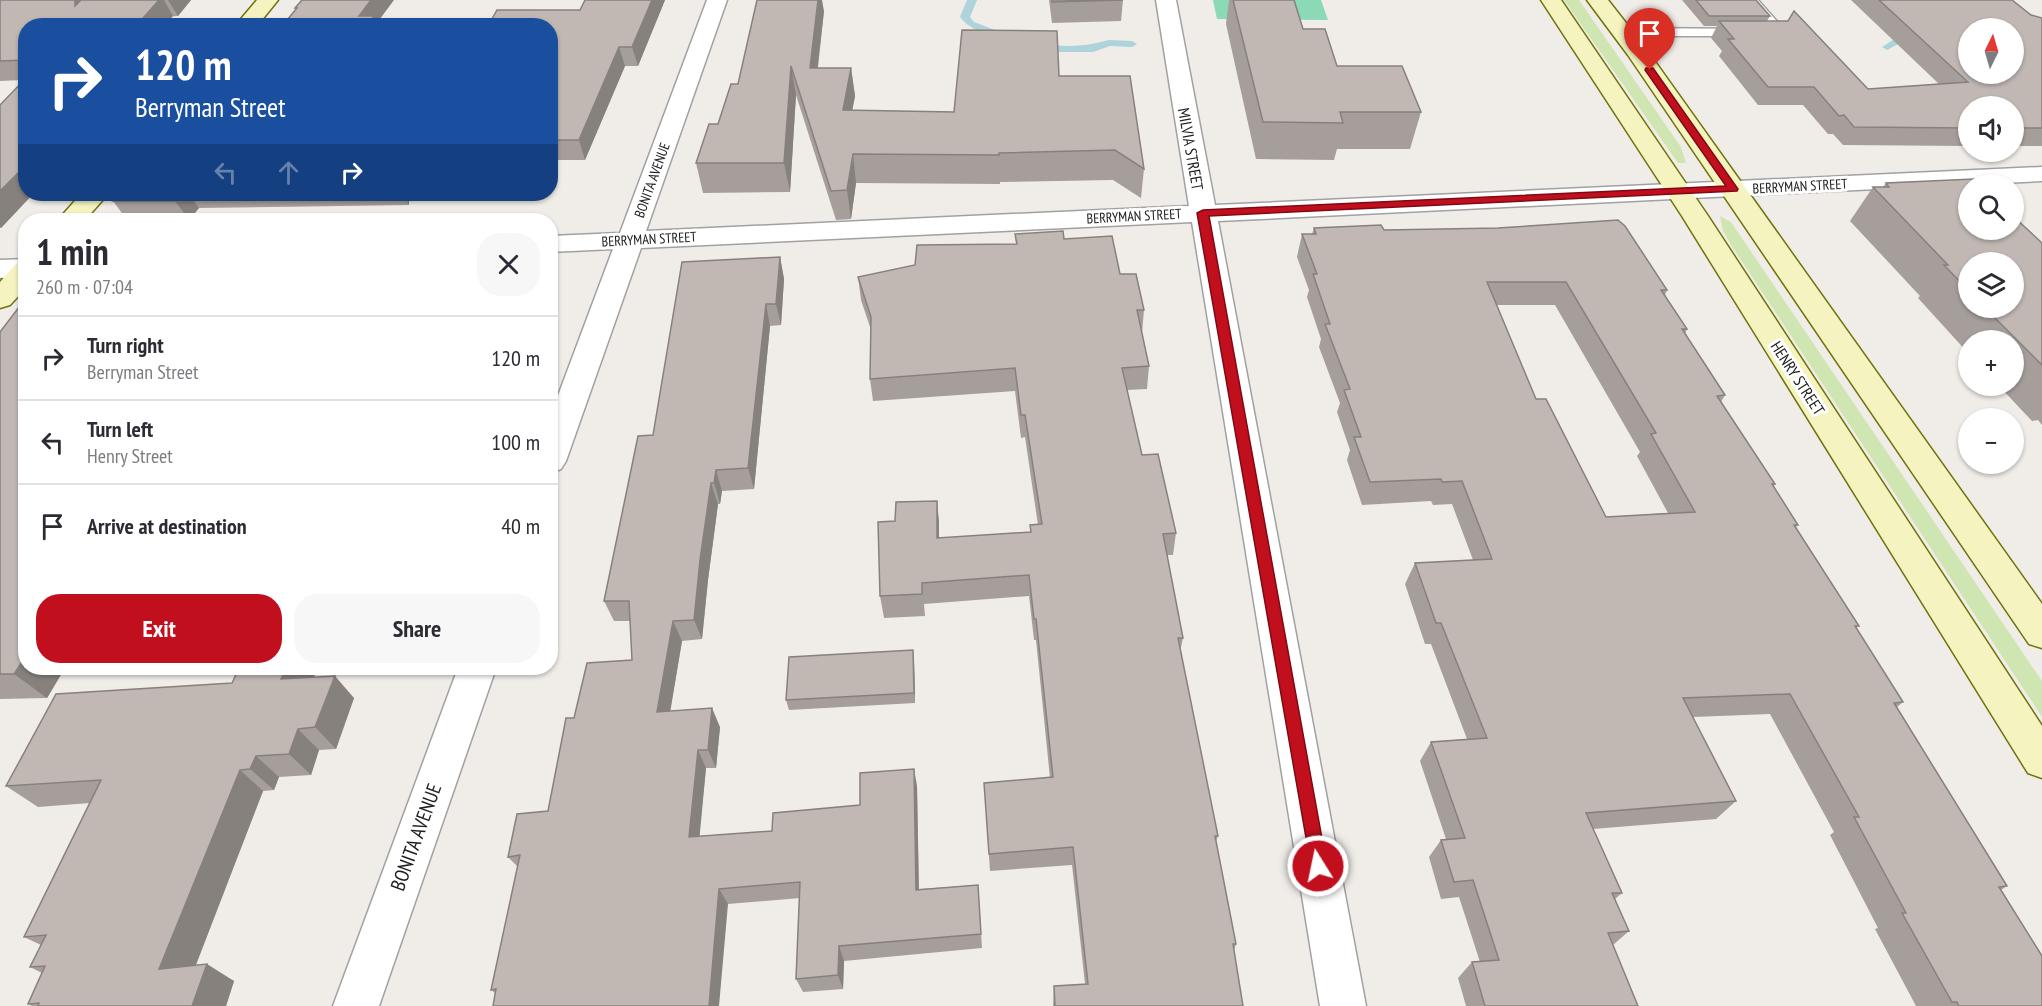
<!DOCTYPE html>
<html lang="en">
<head>
<meta charset="utf-8">
<style>
	:root { --surface:#fff; --page:#f7f7f7; --text:#2b2b33; --muted:#7c7c81; --line:#e1e1e2; --accent:#c20f1e }
	body { margin:0; font-family:"PT Sans Narrow",sans-serif; background:var(--page); color:var(--text); height:100vh; display:flex; flex-direction:column; font-size:22px; white-space:nowrap }
	* { box-sizing:border-box; margin:0 }
	p { font-size:20px; color:var(--muted) }
	.icon { flex:none; width:33px; height:33px; fill:none; stroke:currentColor; stroke-width:2; stroke-linecap:round; stroke-linejoin:round }
	.map { position:relative; flex:1; overflow:hidden }
	.details { position:absolute; left:18px; top:213px; width:540px; height:462px; display:flex; flex-direction:column; background:var(--surface); border-radius:24px; box-shadow:0 2px 4px #0004 }
	.details>* { flex:none }
	.guide { position:absolute; left:18px; top:18px; width:540px; height:183px; border-radius:24px; box-shadow:0 2px 4px #0004; background:#1a4fa0; color:#fff; overflow:hidden }
	.needle { width:39px; rotate:5deg }
	.fabs { position:absolute; left:1958px; top:18px; display:grid; gap:12px }
	.fabs a { display:grid; place-items:center; width:66px; height:66px; border-radius:50%; background:var(--surface); box-shadow:0 2px 4px #0004; font-size:30px }
	.pin { position:absolute; display:grid; place-items:center; width:51px; height:51px; color:#fff; margin:-62px -26px; border-radius:50% 50% 50% 0; rotate:-45deg; box-shadow:0 0 6px #0007 }
	.pin .icon { rotate:45deg }
	.me { position:absolute; width:66px; margin:-33px; rotate:350deg; stroke-linejoin:round; filter:drop-shadow(0 0 4px #0008) }
	.turn { display:flex; align-items:center; gap:21px; height:126px; padding:0 18px; font-size:27px }
	.turn .icon { width:78px; height:78px; stroke-width:2.5 }
	.turn b { display:block; font-size:42px; line-height:51px }
	.lanes { display:flex; align-items:center; height:57px; padding:0 18px; background:#0003; justify-content:center; gap:30px; direction:ltr }
	.lanes .off { opacity:.35 }
	.round { display:grid; place-items:center; flex:none; width:63px; height:63px; border-radius:24px; background:var(--page) }
	.summary { display:flex; align-items:center; justify-content:space-between; height:102px; padding:0 18px }
	h1 { font-size:36px; font-weight:600; line-height:45px }
	.primary-button { display:flex; gap:12px; margin-top:auto; padding:12px 18px }
	.primary-button a { flex:1; height:69px; border-radius:24px; background:var(--accent); color:#fff; font-size:24px; font-weight:600; line-height:69px; text-align:center }
	.primary-button a+a { background:var(--page); color:var(--text) }
	ul { padding:0; list-style:none }
	li { display:flex; align-items:center; gap:18px; height:84px; padding:0 18px; border-top:2px solid var(--line) }
	li div { flex:1 }
	li b { display:block; font-size:22px }
	li em { font-style:normal }
	.map>svg:first-child { display:block }
	.grass { fill:#d0e6b2 }
	.pitch { fill:#8cd9b5 }
	.lines { fill:none; stroke-linecap:round; stroke-linejoin:round }
	.stream { fill:#acd4da; fill-rule:evenodd }
	.lane-casing { stroke:#a1a1a1; stroke-width:3 }
	.street-casing { stroke:#a1a1a1; stroke-width:3 }
	.secondary-casing { stroke:#6f720d; stroke-width:3 }
	.lane { fill:#fff; fill-rule:evenodd }
	.street { fill:#fff; fill-rule:evenodd }
	.secondary { fill:#f5f4c1; fill-rule:evenodd }
	.wall { fill:#a69e9b; fill-rule:evenodd }
	.shaded-wall { fill:#87817e }
	.building { fill:#c1b8b4; stroke:#87817e; stroke-width:1.5; fill-rule:evenodd }
	.route { fill:#c20f1e; stroke:#7e0a14; stroke-width:1.5 }
	.labels { text-anchor:middle; dominant-baseline:central; stroke-width:6; stroke-linejoin:round; paint-order:stroke }
	.far-street-label { font-size:14px; fill:#202020; stroke:#fff }
	.street-label { font-size:16px; fill:#202020; stroke:#fff }
	.near-street-label { font-size:20px; fill:#202020; stroke:#fff }
</style>
</head>
<body>
<div class="map">
<svg width="2042" height="1006" viewBox="0 0 2042 1006">
	<rect width="100%" height="100%" fill="#f0ede8"/>
	<g class="grass">
		<polygon points="1564,0 1579,0 1681,147 1686,163 1678,163"/>
		<polygon points="1720,216 1731,222 2042,681 2042,717 1731,245 1723,231"/>
	</g>
	<polygon class="pitch" points="1213,0 1321,0 1328,20 1217,19"/>
	<g class="lines">
		<g class="stream">
			<path d="M967 0H977L970 17 974 22 1008 35V39C994 41 969 29 960 17Z"/>
			<polygon points="1915,35 1918,36 1918,40 1904,41 1887,50 1882,47 1899,36"/>
			<path d="M1109 40 1132 41 1137 44 1132 47 1110 46 1093 52H1056L1032 45 1037 42C1064 48 1083 47 1109 40Z"/>
		</g>
		<defs>
			<polygon id="lane" points="1744,0 1758,0 1783,28 1779,36 1623,36 1616,32 1623,28 1769,29"/>
			<g id="street">
				<polygon points="707,0 727,0 646,231 1189,206 1156,0 1176,0 1215,205 2042,167 2042,181 1218,221 1366,1006 1320,1006 1192,222 641,248 566,461 561,469 550,473 550,417 613,249 550,252 550,236 620,233"/>
				<polygon points="26,259 26,277 0,278 0,260"/>
				<polygon points="458,668 496,668 379,1006 333,1006"/>
			</g>
			<g id="secondary">
				<polygon points="257,0 278,0 257,26 235,26"/>
				<polygon points="1541,0 1561,0 1708,216 2042,726 2042,778 2028,773 1682,216"/>
				<polygon points="1587,0 1608,0 1644,46 2042,604 2042,648 2029,644 1628,55"/>
				<polygon points="81,194 108,194 85,220 58,220"/>
				<polygon points="26,261 26,288 10,305 0,308 0,282 16,264"/>
			</g>
		</defs>
		<use href="#lane" class="lane-casing"/>
		<use href="#street" class="street-casing"/>
		<use href="#secondary" class="secondary-casing"/>
		<use href="#lane" class="lane"/>
		<use href="#street" class="street"/>
		<use href="#secondary" class="secondary"/>
	</g>
	<g class="wall">
		<polygon points="0,0 191,0 178,16 26,26 26,194 33,194 1,228 0,228 0,105 23,80 0,81"/>
		<polygon points="665,0 638,66 625,66 585,160 550,160 550,26 580,10"/>
		<polygon points="1049,0 1123,0 1121,21 1052,23"/>
		<polygon points="1229,0 1233,0 1303,29 1337,66 1421,112 1410,149 1337,149 1334,160 1256,159 1226,24"/>
		<polygon points="1682,0 1756,0 1770,16 1767,21 1868,89 1939,84 1851,0 2012,0 2031,15 2042,18 2042,146 2013,146 2013,106 1968,106 1968,146 1843,145 1833,134 1828,134 1803,105 1758,105 1719,56 1722,51 1711,38 1717,26 1704,26"/>
		<polygon points="824,11 818,68 851,68 855,96 852,110 954,112 1059,76 1144,169 1141,198 1113,180 1000,182 1000,184 856,183 851,219 836,220 796,95 790,192 703,193 696,163 718,124 738,84"/>
		<path d="M1886 183 2042 243V425L2038 420 2032 421 1999 386H2013V340H1968V353L1918 298 1920 296 1850 221 1873 187H1883ZM1968 262 2013 308H1968Z"/>
		<polygon points="120,194 409,194 409,205 199,208 189,220 127,220 113,201"/>
		<path d="M1314 228 1384 230 1667 290 1665 295 1687 329 1685 334 1725 395 1721 402 1775 484 1773 487 1798 525 1796 527 1859 626 1856 628 1903 702 1897 707 2007 886 2001 890 2042 1006H1916L1875 929 1878 928 1830 835 1834 832 1770 714 1693 717 1736 801 1716 819 1593 829 1622 893 1615 899 1629 931 1613 945 1638 1006H1466L1458 978 1472 962H1480L1459 897 1441 899 1429 857 1441 840 1446 839 1420 761 1431 742 1467 739 1431 644H1425L1405 584 1415 563 1473 560 1452 504 1433 505 1431 501 1362 505 1347 460 1350 450 1337 412 1340 403 1319 347 1321 339 1307 297 1309 290 1297 257 1302 234H1312ZM1496 305H1555L1640 452 1637 456 1668 513 1606 517 1536 399Z"/>
		<polygon points="1015,234 1064,239 1120,274 1144,310 1142,333 1149,366 1147,389 1127,390 1142,455 1176,533 1173,555 1167,555 1183,638 1180,652 1218,836 1216,841 1236,944 1234,950 1243,1006 1053,1006 1054,986 1085,984 1072,865 990,871 984,783 1050,778 1036,640 1034,640 1029,596 924,604 925,616 884,618 880,596 895,521 937,501 939,523 939,538 1030,532 1030,525 1038,525 1025,437 1021,438 1015,391 873,401 870,379 871,330 861,300 858,277 1016,244"/>
		<polygon points="780,257 784,279 781,325 770,326 754,489 722,491 720,504 718,504 708,580 702,639 682,641 670,711 720,727 716,768 706,768 699,836 772,831 860,805 917,786 919,889 978,885 982,948 844,961 843,989 803,992 796,979 800,898 728,904 495,993 491,990 518,867 508,857 548,811 574,718 632,660 630,621 614,621 604,601 653,435"/>
		<polygon points="0,332 26,668 65,668 47,698 0,699"/>
		<polygon points="914,660 915,703 789,710 786,700"/>
		<polygon points="239,668 318,668 314,677 354,698 336,749 319,750 311,775 279,777 274,790 263,791 196,965 234,981 226,1006 32,1006 28,1004 42,973 30,967 41,945 24,937 90,803 38,807 6,786 232,683"/>
	</g>
	<g class="shaded-wall">
		<polygon points="75,0 87,0 75,6"/>
		<polygon points="159,0 164,0 173,16 165,26 136,26"/>
		<polygon points="168,0 191,0 178,16"/>
		<polygon points="371,0 394,0 377,23 378,26 364,26 359,16"/>
		<polygon points="652,0 665,0 638,66 632,47"/>
		<polygon points="818,0 822,0 824,11 814,96 810,68"/>
		<polygon points="619,47 625,66 585,160 579,140"/>
		<polygon points="791,66 796,95 790,192 784,163"/>
		<polygon points="851,68 855,96 847,139 843,110"/>
		<polygon points="853,154 856,183 851,219 847,190"/>
		<polygon points="26,165 26,194 33,194 1,228 0,226 0,191"/>
		<polygon points="181,194 189,194 199,208 189,220 175,201"/>
		<polygon points="404,194 409,194 409,205"/>
		<polygon points="780,257 784,279 781,325 776,304"/>
		<polygon points="766,304 770,326 754,489 748,468"/>
		<polygon points="716,470 722,491 720,504 714,483"/>
		<polygon points="711,483 718,504 708,580 702,639 694,620 700,560"/>
		<polygon points="937,501 939,523 939,560 937,538"/>
		<polygon points="673,621 682,641 667,731 657,712"/>
		<polygon points="913,650 914,660 915,703 914,693"/>
		<polygon points="26,656 26,668 65,668 47,698 14,674"/>
		<polygon points="287,668 318,668 303,701 281,679"/>
		<polygon points="335,676 354,698 336,749 315,727"/>
		<polygon points="712,708 720,727 716,768 708,750"/>
		<polygon points="298,729 319,750 311,775 289,754"/>
		<polygon points="698,750 706,768 698,853 689,837"/>
		<polygon points="256,756 279,777 274,790 250,769"/>
		<polygon points="914,769 917,786 919,905 916,890"/>
		<polygon points="240,770 263,791 188,985 159,969"/>
		<polygon points="719,889 728,904 719,1006 709,1006"/>
		<polygon points="839,946 844,961 843,989 838,975"/>
		<polygon points="207,964 234,981 226,1006 192,1006"/>
	</g>
	<g class="building">
		<polygon points="0,0 75,0 75,6 81,0 159,0 136,26 26,26 26,60 0,61"/>
		<polygon points="302,0 371,0 359,16 374,16 367,26 282,26 297,8 295,8"/>
		<polygon points="585,0 652,0 632,47 619,47 579,140 550,140 550,26 488,26 497,10 580,10"/>
		<polygon points="757,0 818,0 810,68 851,68 843,110 954,112 962,30 1057,31 1059,76 1130,76 1144,169 1115,150 999,153 999,155 853,154 847,190 831,191 791,66 784,163 696,163 709,124 718,124 731,84 738,84"/>
		<polygon points="1052,0 1123,0 1052,2"/>
		<polygon points="1233,0 1294,0 1303,29 1325,29 1337,66 1402,66 1421,112 1340,112 1343,123 1263,122"/>
		<polygon points="1696,0 1756,0 1770,16 1709,16"/>
		<path d="M1879 0H2012L2031 15 2042 18V128H2013V106H1968V128L1854 127 1844 115 1839 116 1814 87H1768L1728 39H1734L1719 21H1788L1794 11 1868 89 1968 82ZM1968 28H2013V74H1968Z"/>
		<polygon points="26,78 26,165 0,191 0,105"/>
		<polygon points="1974,179 1980,184 1968,184 1968,230 2013,230 2013,216 2042,243 2042,365 1985,308 2013,308 2013,262 1968,262 1968,290 1944,265 1948,265 1873,187 1889,187 1886,183"/>
		<polygon points="120,194 181,194 175,201 113,201"/>
		<path d="M1618 220 1625 226 1667 290H1661L1687 329H1682L1725 395 1717 396 1775 484H1772L1798 525H1794L1859 626H1855L1903 702 1894 703 2007 886 1999 887 2042 956V1006H1959L1957 1002H1952L1902 913H1906L1854 817H1859L1790 694 1683 698 1736 801 1586 813 1622 893H1612L1629 931 1608 933 1638 1006H1485L1472 962 1499 960 1473 880 1454 882 1441 840 1465 838 1431 742 1487 738 1441 623H1436L1415 563 1492 559 1462 481 1442 482 1441 479 1370 482 1354 437H1361L1344 390 1350 389 1325 324H1330L1313 274H1317L1302 234H1316L1314 228 1381 225 1384 230 1498 228ZM1487 282H1566L1656 433 1651 434 1695 512 1606 517 1546 399H1536Z"/>
		<polygon points="1063,231 1064,239 1112,236 1120,274 1136,274 1144,310 1137,310 1149,366 1122,368 1142,455 1158,454 1176,533 1163,534 1183,638 1178,638 1218,836 1215,836 1236,944 1233,944 1243,1006 1055,1006 1054,986 1088,984 1073,847 989,854 984,783 1053,777 1036,619 1034,619 1029,575 922,583 922,594 880,596 878,522 895,521 896,502 937,501 937,538 1031,532 1030,525 1042,524 1025,415 1021,415 1015,368 870,379 871,317 858,277 915,265 917,245 1017,244 1015,234"/>
		<polygon points="780,257 776,304 766,304 748,468 716,470 714,483 711,483 700,560 694,620 673,621 657,712 712,708 708,750 698,750 689,837 772,831 773,813 860,805 860,773 914,769 916,890 978,885 981,934 839,946 838,975 796,979 800,882 719,889 709,1006 493,1006 496,989 491,990 520,855 508,857 517,814 548,811 566,718 574,718 587,663 632,660 629,601 604,601 638,436 653,435 682,262"/>
		<polygon points="26,298 26,656 14,674 0,674 0,332"/>
		<polygon points="913,650 914,693 786,700 789,657"/>
		<polygon points="239,668 287,668 281,679 335,676 315,727 298,729 289,754 256,756 250,769 240,770 159,969 207,964 192,1006 38,1006 39,1003 28,1004 45,966 30,967 46,935 24,937 101,780 6,786 56,694 232,683"/>
	</g>
	<polygon class="route" points="1646,68 1653,68 1738,189 1737,191 1209,216 1327,866 1324,872 1318,875 1312,872 1197,213 1203,210 1726,186 1645,70"/>
	<g class="labels">
		<g class="far-street-label">
			<text transform="translate(652 180) rotate(-70)">BONITA AVENUE</text>
			<text transform="translate(1800 186) rotate(-3)">BERRYMAN STREET</text>
			<text transform="translate(1134 216) rotate(-3)">BERRYMAN STREET</text>
			<text transform="translate(649 239) rotate(-3)">BERRYMAN STREET</text>
		</g>
		<g class="street-label">
			<text transform="translate(1191 149) rotate(80)">MILVIA STREET</text>
			<text transform="translate(1798 378) rotate(57)">HENRY STREET</text>
		</g>
		<g class="near-street-label">
			<text transform="translate(416 837) rotate(-70)">BONITA AVENUE</text>
		</g>
	</g>
</svg>
<div class="fabs">
<a><svg class="needle" viewBox="-14 -14 28 28"><path d="M0-13l5 13h-10z" fill="#e53935"/><path d="M0 13l5-13h-10z" fill="#7c7c81"/></svg></a>
<a><svg class="icon" aria-label="sound" viewBox="0 0 24 24"><path d="M4 9h4l5-4v14l-5-4H4zM17 9q2 3 0 6"/></svg></a>
<a><svg class="icon" aria-label="search" viewBox="0 0 24 24"><circle cx="10" cy="10" r="6"/><path d="M15 15l6 6"/></svg></a>
<a><svg class="icon" aria-label="layers" viewBox="0 0 24 24"><path d="M12 4l9 5-9 5-9-5zM3 14l9 5 9-5"/></svg></a>
<a>+</a>
<a>−</a>
</div>
<div class="pin" style="left:1650px;top:70px;background:#d93025"><svg class="icon" aria-label="arrive" viewBox="0 0 24 24"><path d="M6 21V4h12l-3 4 3 4H6"/></svg></div>
<svg class="me" style="left:1318px;top:866px" viewBox="-20 -20 40 40"><circle r="17" fill="#c20f1e" stroke="#fff" stroke-width="3"/><path d="M0-11L8 9 0 5-8 9z" fill="#fff"/></svg>
<div class="guide">
<div class="turn"><svg class="icon" aria-label="right" viewBox="0 0 24 24"><path d="M7 20v-9h11M14 6l5 5-5 5"/></svg><div><b>120 m</b>Berryman Street</div></div>
<div class="lanes"><svg class="icon off" aria-label="left" viewBox="0 0 24 24"><path d="M17 20v-9H6M10 6l-5 5 5 5"/></svg><svg class="icon off" aria-label="ahead" viewBox="0 0 24 24"><path d="M12 20V5M6 11l6-6 6 6"/></svg><svg class="icon" aria-label="right" viewBox="0 0 24 24"><path d="M7 20v-9h11M14 6l5 5-5 5"/></svg></div>
</div>
<section class="details">
<div class="summary"><div><h1>1 min</h1><p>260 m · 07:04</p></div><a class="round"><svg class="icon" aria-label="close" viewBox="0 0 24 24"><path d="M6 6l12 12M18 6L6 18"/></svg></a></div>
<ul>
<li><svg class="icon" aria-label="right" viewBox="0 0 24 24"><path d="M7 20v-9h11M14 6l5 5-5 5"/></svg><div><b>Turn right</b><p>Berryman Street</p></div><em>120 m</em></li>
<li><svg class="icon" aria-label="left" viewBox="0 0 24 24"><path d="M17 20v-9H6M10 6l-5 5 5 5"/></svg><div><b>Turn left</b><p>Henry Street</p></div><em>100 m</em></li>
<li><svg class="icon" aria-label="arrive" viewBox="0 0 24 24"><path d="M6 21V4h12l-3 4 3 4H6"/></svg><div><b>Arrive at destination</b></div><em>40 m</em></li>
</ul>
<div class="primary-button"><a>Exit</a><a>Share</a></div>
</section>
</div>
</body>
</html>
